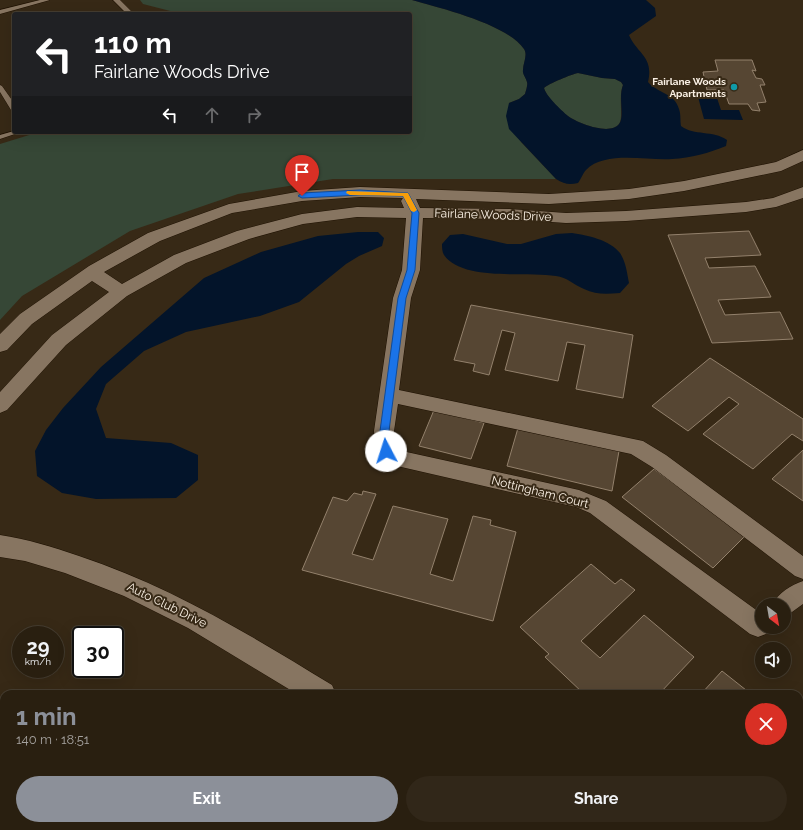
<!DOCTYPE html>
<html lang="en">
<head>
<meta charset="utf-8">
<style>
	:root { --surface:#291f10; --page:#312719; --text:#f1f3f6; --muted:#a5a29f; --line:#453d30; --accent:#8c9099 }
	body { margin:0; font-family:Raleway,sans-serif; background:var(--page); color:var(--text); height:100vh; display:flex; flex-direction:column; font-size:15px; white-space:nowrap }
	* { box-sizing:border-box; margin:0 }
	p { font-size:13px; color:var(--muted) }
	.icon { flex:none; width:22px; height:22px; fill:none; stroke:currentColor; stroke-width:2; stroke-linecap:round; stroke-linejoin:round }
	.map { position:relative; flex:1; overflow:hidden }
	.sheet { position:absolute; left:0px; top:690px; width:803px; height:140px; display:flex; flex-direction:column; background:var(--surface); border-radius:12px 12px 0 0; box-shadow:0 4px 16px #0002,0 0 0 1px var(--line) }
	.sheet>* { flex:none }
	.guide { position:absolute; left:12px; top:12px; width:400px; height:122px; border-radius:4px; box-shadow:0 4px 16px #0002,0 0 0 1px var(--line); background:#202124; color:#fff; overflow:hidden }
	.needle { width:26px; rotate:149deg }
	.fabs { position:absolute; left:755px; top:598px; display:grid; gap:8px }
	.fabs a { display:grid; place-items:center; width:36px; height:36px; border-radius:50%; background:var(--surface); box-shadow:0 4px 16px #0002,0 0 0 1px var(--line); font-size:20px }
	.speed { position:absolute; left:12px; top:626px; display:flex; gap:8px; font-size:20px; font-weight:700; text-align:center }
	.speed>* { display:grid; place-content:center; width:52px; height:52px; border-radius:50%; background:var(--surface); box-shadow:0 4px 16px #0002,0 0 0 1px var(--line); line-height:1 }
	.speed small { font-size:10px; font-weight:400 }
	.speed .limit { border:2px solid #111; border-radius:6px; background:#fff; color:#111 }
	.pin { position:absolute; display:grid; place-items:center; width:34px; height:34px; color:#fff; margin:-41px -17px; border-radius:50% 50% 50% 0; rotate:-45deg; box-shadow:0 0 4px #0007 }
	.pin .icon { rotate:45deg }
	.me { position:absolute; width:44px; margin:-22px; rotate:355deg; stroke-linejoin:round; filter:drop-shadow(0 0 3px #0008) }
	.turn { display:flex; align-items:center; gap:14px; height:84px; padding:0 16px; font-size:18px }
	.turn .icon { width:52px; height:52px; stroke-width:2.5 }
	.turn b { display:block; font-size:28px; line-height:34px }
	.lanes { display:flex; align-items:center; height:38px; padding:0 16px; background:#0003; justify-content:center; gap:20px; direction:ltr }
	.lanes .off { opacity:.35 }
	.round { display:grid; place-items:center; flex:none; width:42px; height:42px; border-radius:21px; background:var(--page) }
	.summary { display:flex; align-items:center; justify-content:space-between; height:68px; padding:0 16px }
	h1 { font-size:24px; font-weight:700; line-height:30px; color:var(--accent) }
	.cta { display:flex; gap:8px; margin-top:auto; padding:8px 16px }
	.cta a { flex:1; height:46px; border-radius:24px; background:var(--accent); color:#fff; font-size:16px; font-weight:700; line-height:46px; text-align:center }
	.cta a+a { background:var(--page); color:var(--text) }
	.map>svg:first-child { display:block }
	.green { fill:#364736 }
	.water { fill:#03142a; fill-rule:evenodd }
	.building { fill:#564633; stroke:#93816c }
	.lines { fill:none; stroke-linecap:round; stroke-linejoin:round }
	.lane-casing { stroke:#1e1102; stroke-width:1 }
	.street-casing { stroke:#1e1102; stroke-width:1 }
	.secondary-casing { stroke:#1e1102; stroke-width:1 }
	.lane { fill:#877561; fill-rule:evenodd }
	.street { fill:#877561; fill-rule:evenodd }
	.secondary { fill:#877561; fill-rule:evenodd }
	.route { fill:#1a73e8; stroke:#114b97 }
	.slow { fill:#f59e0b }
	.culture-dot { fill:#0f9aa8; stroke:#372916; stroke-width:1.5 }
	.labels { text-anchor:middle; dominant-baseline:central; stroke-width:4; stroke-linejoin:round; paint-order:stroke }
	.far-poi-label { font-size:10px; font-weight:bold; fill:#faf0e4; stroke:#372916; text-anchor:end }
	.street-label { font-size:12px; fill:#faf0e4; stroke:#372916 }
</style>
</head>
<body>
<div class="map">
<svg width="803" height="830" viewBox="0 0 803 830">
	<rect width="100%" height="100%" fill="#372916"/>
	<g class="green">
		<path d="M140 0H412C440 8 507 24 524 49 528 55 523 64 523 70 523 74 526 78 527 82 528 85 526 90 525 94L519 99 509 103 521 142 556 179H333L238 194 130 231 22 296 0 320V144L39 132H410V14H182L143 4Z"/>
		<path d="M578 73 602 78 615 79 621 82 623 85C618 97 624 118 619 124 610 136 577 123 568 116 560 110 546 96 544 88 548 84 572 74 578 73Z"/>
	</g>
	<g class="water">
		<path d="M412 0H646L655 8 656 16 629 35C637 54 654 56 648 82 657 93 675 93 679 109 681 114 680 120 681 126 694 136 713 130 727 140L726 146C709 153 691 158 672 159 648 161 605 150 586 170 583 173 581 179 578 183 569 185 564 184 556 179L509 129 506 116 509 103 519 99 525 94C526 90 528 85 527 82 526 78 522 74 523 70 523 63 528 55 524 49 507 24 440 8 412 0ZM578 73 602 78 615 79 621 82 623 85C618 97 625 117 619 124 610 136 577 123 568 116 561 110 546 96 544 88 548 84 572 74 578 73Z"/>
		<polygon points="698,97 717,98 721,110 739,110 743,120 704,119"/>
		<polygon points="358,232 378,232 384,238 382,246 359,256 346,264 299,302 260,316 186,332 144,351 106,384 96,409 106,438 171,443 198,455 198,480 176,498 96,499 62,493 37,476 35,451 46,430 63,408 101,367 204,278 261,252 318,236"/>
		<path d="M572 233C587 235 610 240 620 253 626 262 627 273 629 283L620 293C607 294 596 295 584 289 574 285 567 277 556 276 527 271 463 282 444 255 442 252 442 247 442 244L450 235 463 234 507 244H521L556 234Z"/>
	</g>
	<g class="building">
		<polygon points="715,60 752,60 756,71 752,70 756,78 762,79 765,85 760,85 766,102 757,103 760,111 752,110 748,104 729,104 724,90 707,90 703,72 718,71"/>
		<polygon points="749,231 761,255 705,258 709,268 755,266 771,297 718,300 725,315 780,312 793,339 712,343 668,235"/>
		<polygon points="471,305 633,335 623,398 576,389 585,345 567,342 558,381 505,370 515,333 502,330 489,375 473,371 475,364 454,360"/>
		<polygon points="710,358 803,419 803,441 792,434 753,469 703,434 739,404 729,397 688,431 652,406"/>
		<polygon points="434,410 484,423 471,459 419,446"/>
		<polygon points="518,428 619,451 612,491 507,466"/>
		<polygon points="803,450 803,501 772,479"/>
		<polygon points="654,469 745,536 713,568 622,497"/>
		<polygon points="363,491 376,494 352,554 373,560 393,506 448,519 430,574 453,581 473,516 491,520 490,525 516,532 493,621 302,570 333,497 347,501 354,493 362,495"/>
		<polygon points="591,564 615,584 621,579 635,590 581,641 600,658 644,615 694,657 659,694 584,694 545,657 549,654 520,627"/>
		<polygon points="722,671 751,694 701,694"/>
	</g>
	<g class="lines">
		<defs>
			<g id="lane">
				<polygon points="40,0 50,0 0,14 0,10"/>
				<polygon points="113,0 120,0 134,14 127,14"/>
				<polygon points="0,85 2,86 14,103 14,110 11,110 0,92"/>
				<polygon points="14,131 14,132 21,132 0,139 0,135"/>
				<polygon points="0,771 4,773 4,787 0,785"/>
				<polygon points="66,826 84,826 86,830 68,830"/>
				<polygon points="398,826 412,826 410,830 396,830"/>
			</g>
			<g id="street">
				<path d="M803 150V161L781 171 684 191 629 199 549 204 416 199 420 208 509 209 566 213 626 211 746 202 773 198 803 187V198L776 207 746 212 626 221 566 223 509 219 423 218 420 270 411 298 399 390 643 441 666 455 803 556V579L795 576 652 467 631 454 398 404 394 431 396 447 402 451 579 490 606 501 759 612 762 611V627H772L766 634 758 637 750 634 590 513 576 507 397 466C375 459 376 452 374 431L393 298 402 270 406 218 357 217 303 224 249 239 186 263 127 296 66 345 7 410 0 413V392L52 335 109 292 92 281 32 324 7 350 0 352V334L20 314 89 266 148 233 229 204 302 191 360 187 549 194 629 189 684 181 776 162ZM360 197 403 198 401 201 404 208 357 207 302 214 237 231 174 255 122 284 104 272 160 241 232 213 302 201Z"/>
				<path d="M803 581V604L792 612 784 616V605H772C778 593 791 585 803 581Z"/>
			</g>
			<g id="secondary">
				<path d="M0 535C27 539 53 547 79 556 170 586 250 635 332 685L336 694H297L188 628 124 596 65 573 25 561 0 557Z"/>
				<polygon points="523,826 558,826 559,830 525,830"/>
			</g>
		</defs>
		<use href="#lane" class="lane-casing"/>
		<use href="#street" class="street-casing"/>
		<use href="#secondary" class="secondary-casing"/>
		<use href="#lane" class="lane"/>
		<use href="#street" class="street"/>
		<use href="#secondary" class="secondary"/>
	</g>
	<polygon class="route" points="360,190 408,193 419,213 415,270 406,298 389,431 391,451 390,454 383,454 382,451 380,431 398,298 407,270 412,213 403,196 360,195 302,198 298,196 302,193"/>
	<polygon class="slow" points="347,191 408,193 417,210 414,212 411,211 403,196 350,195 346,193"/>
	<circle class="culture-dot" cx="734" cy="87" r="4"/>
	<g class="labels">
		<g class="far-poi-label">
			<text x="726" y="81">Fairlane Woods<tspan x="726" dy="12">Apartments</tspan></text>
		</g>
		<g class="street-label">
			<text transform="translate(493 215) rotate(2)">Fairlane Woods Drive</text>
			<text transform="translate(540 492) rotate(14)">Nottingham Court</text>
			<text transform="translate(167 605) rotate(26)">Auto Club Drive</text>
		</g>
	</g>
</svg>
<div class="fabs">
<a><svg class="needle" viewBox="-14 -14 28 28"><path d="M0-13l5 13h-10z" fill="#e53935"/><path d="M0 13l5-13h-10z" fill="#a5a29f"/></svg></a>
<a><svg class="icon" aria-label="sound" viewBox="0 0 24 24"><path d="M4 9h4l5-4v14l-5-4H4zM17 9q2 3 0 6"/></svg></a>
</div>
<div class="speed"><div>29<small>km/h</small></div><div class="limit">30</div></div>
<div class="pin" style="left:302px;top:196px;background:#d93025"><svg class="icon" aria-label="arrive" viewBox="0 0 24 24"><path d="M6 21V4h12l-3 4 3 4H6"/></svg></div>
<svg class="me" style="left:386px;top:451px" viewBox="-20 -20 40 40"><circle r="19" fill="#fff"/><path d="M0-13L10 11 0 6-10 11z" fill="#1a73e8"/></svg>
<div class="guide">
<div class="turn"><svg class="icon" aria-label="left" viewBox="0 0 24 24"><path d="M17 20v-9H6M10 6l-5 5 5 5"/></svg><div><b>110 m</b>Fairlane Woods Drive</div></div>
<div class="lanes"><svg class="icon" aria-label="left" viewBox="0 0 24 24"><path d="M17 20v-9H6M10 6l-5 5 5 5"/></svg><svg class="icon off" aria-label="ahead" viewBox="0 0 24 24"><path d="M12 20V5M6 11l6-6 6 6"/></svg><svg class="icon off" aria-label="right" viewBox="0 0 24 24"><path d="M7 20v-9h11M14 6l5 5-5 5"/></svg></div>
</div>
<section class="sheet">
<div class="summary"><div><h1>1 min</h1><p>140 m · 18:51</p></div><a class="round" style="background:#d93025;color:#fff"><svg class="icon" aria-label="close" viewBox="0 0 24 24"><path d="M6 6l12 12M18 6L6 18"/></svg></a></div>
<div class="cta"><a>Exit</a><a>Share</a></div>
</section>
</div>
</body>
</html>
